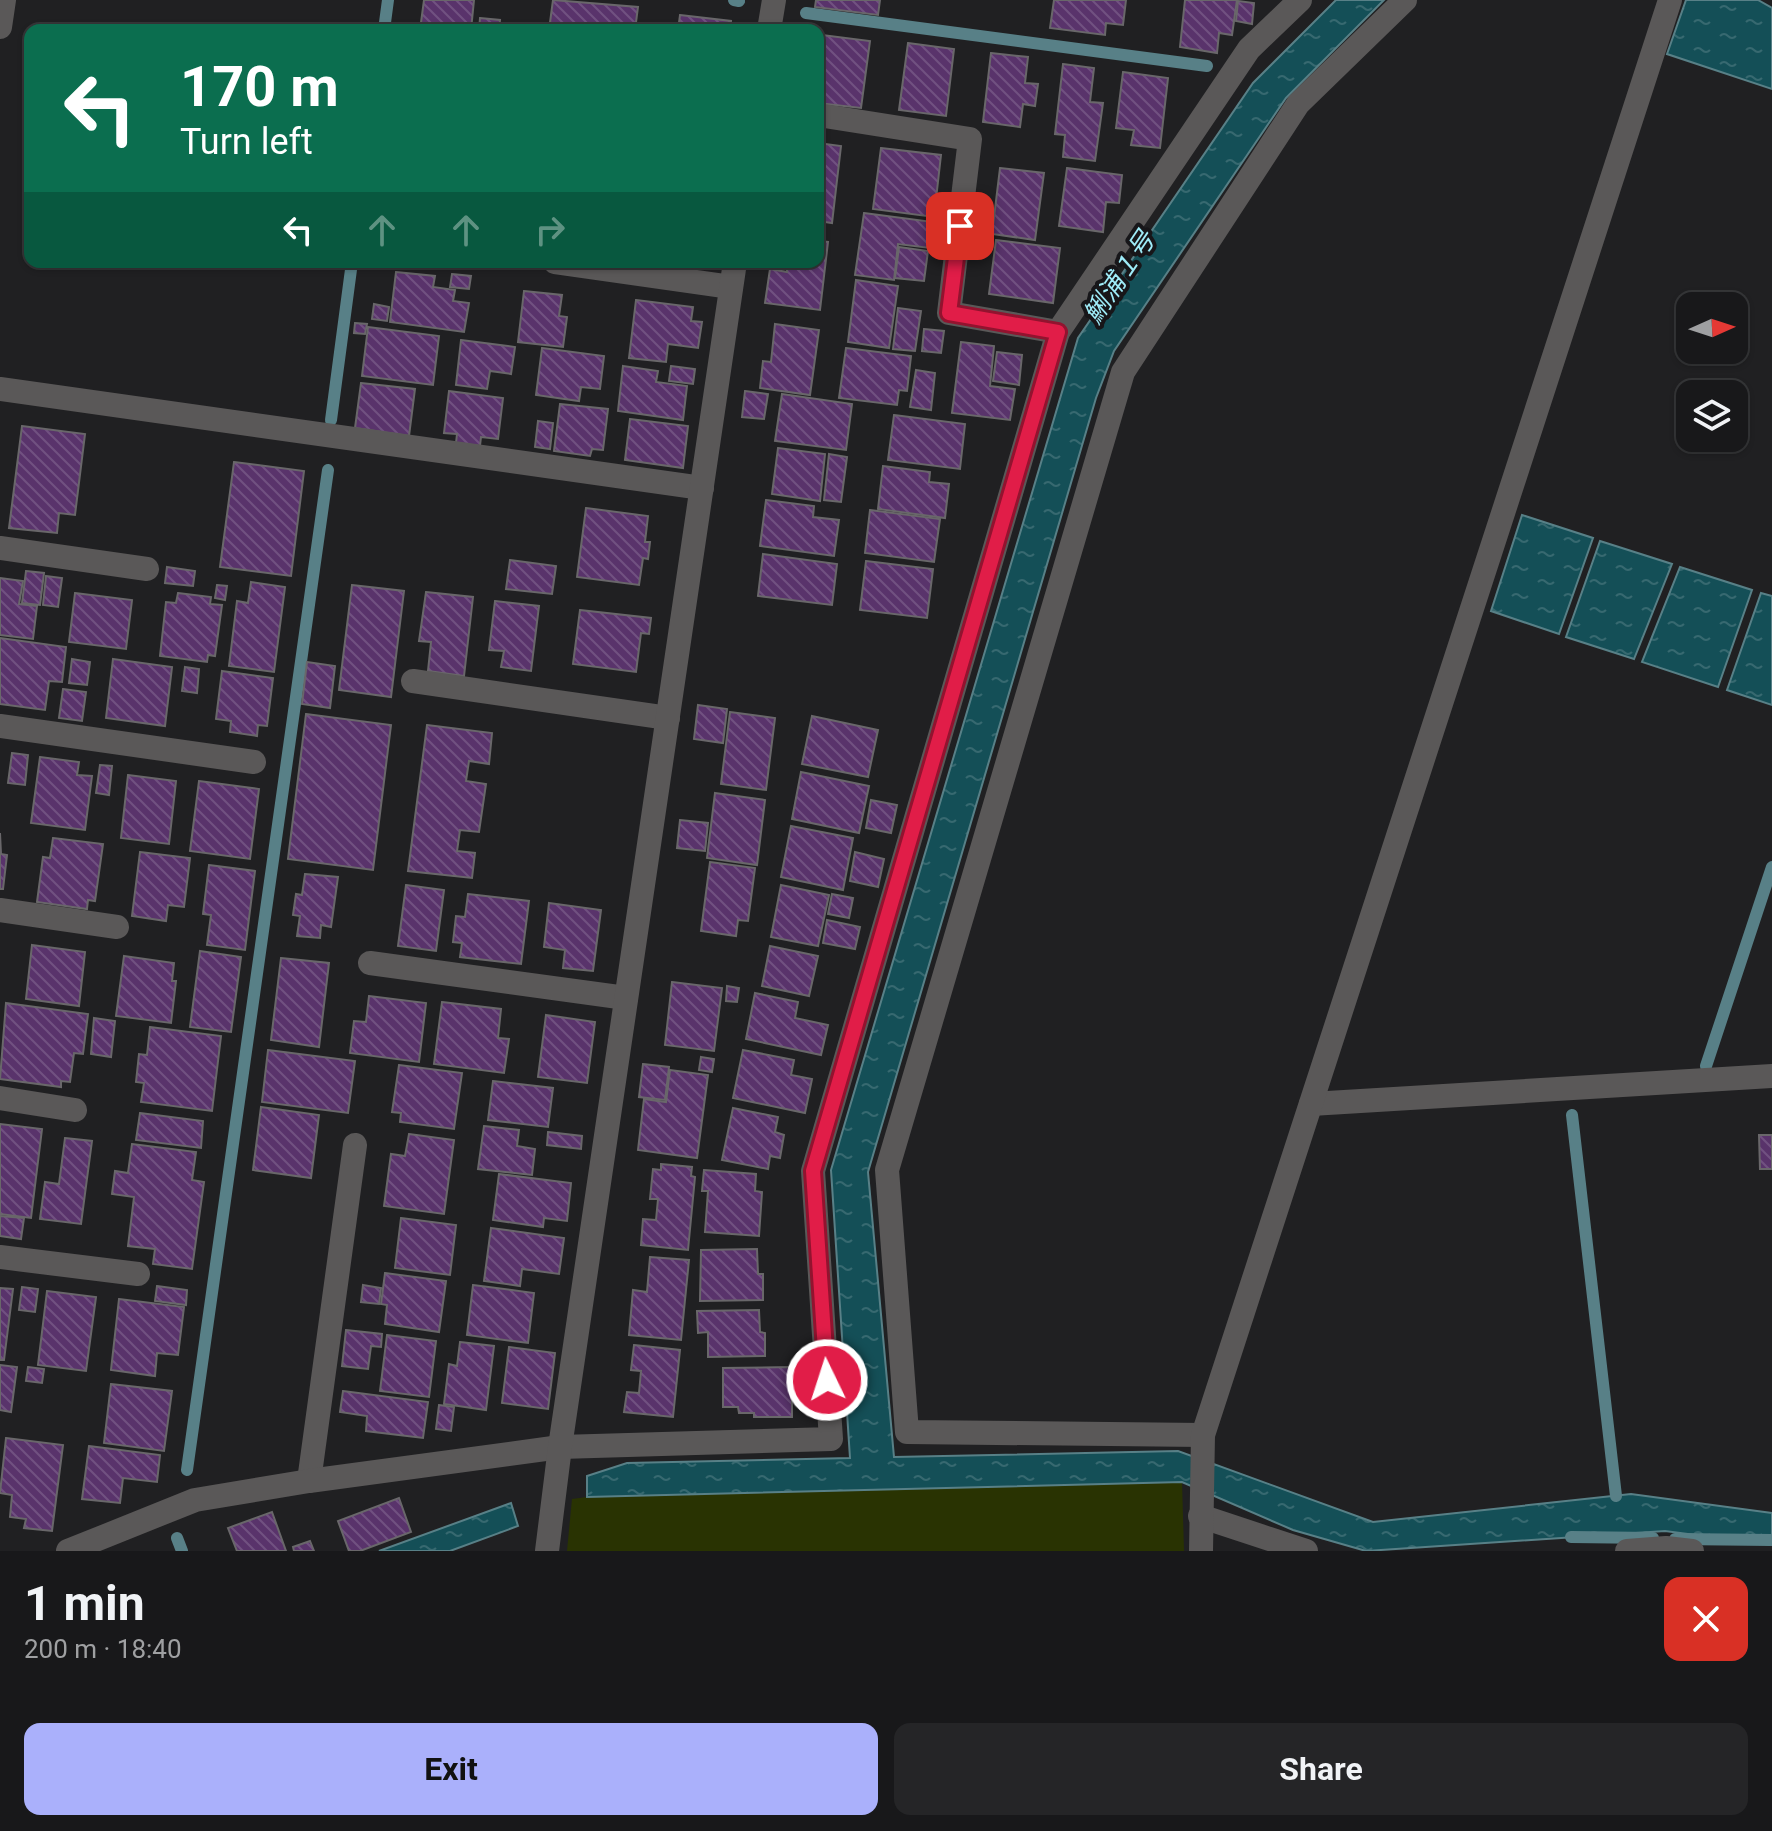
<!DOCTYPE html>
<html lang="en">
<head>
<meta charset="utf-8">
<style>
	:root { --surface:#18181a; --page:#252527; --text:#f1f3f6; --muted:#9fa0a2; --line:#363739; --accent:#aab0fb }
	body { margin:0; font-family:Roboto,"Noto Sans JP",sans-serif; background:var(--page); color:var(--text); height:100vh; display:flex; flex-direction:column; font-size:30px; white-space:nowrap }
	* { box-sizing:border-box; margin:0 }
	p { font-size:26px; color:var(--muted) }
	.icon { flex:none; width:44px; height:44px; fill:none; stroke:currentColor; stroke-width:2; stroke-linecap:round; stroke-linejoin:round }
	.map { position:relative; height:1551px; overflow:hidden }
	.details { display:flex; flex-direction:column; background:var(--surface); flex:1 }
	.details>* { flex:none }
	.banner { position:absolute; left:24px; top:24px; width:800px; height:244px; border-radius:16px; box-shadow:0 2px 6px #0004,0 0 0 2px var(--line); background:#0b6e4f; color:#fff; overflow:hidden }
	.needle { width:52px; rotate:87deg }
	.tools { position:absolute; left:1676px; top:292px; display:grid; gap:16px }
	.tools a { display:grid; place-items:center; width:72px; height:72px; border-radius:16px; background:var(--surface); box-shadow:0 2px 6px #0004,0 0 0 2px var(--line); font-size:40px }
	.pin { position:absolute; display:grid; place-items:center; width:68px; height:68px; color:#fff; margin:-34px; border-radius:16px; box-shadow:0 4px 12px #0006 }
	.me { position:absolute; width:88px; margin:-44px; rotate:356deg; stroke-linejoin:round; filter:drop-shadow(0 0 6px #0008) }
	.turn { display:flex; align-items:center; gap:28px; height:168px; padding:0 24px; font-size:36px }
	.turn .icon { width:104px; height:104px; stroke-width:2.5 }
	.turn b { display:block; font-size:56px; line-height:68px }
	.lanes { display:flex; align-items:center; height:76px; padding:0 24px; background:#0003; justify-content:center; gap:40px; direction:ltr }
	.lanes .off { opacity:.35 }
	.round { display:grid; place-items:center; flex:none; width:84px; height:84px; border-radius:16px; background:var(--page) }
	.head { display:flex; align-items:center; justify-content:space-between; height:136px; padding:0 24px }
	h1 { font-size:48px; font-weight:700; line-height:60px }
	.cta { display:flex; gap:16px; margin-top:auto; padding:16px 24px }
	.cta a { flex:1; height:92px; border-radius:16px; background:var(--accent); color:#111; font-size:32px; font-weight:700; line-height:92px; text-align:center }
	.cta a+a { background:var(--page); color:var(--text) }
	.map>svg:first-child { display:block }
	.park { fill:#293302 }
	.water { fill:url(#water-ripples); stroke:#588087; stroke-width:2 }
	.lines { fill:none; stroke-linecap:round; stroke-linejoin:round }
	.stream { stroke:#588087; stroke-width:12 }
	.building { fill:url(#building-back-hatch); stroke:#69676a; stroke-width:2 }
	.minor { stroke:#5a5858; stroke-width:24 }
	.route-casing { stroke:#92132f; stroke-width:20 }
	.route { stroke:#e11d48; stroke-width:14 }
	.labels { text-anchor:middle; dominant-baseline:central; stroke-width:8; stroke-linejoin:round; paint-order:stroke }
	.water-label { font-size:26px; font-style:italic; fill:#9fecf8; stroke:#171619 }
</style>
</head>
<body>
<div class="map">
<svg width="1772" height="1551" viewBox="0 0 1772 1551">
	<defs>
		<pattern id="water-ripples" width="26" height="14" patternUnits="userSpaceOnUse" patternTransform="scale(2)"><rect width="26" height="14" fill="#144f57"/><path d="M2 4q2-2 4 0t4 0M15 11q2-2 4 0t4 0" fill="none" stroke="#376970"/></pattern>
		<pattern id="building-back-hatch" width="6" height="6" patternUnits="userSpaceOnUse" patternTransform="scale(2)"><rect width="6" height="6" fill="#59336b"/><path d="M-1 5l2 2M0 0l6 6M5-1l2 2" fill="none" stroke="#715181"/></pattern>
	</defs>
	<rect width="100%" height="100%" fill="#202022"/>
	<polygon class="park" points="1182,1482 1184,1551 567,1551 572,1499 587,1497"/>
	<g class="water">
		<polygon points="1336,0 1384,0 1286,98 1114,351 1096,398 868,1172 894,1457 1178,1451 1373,1522 1631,1494 1772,1513 1772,1545 1665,1531 1366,1551 1293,1530 1182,1482 587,1497 587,1476 627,1463 850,1458 831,1170 1078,338 1253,83"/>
		<polygon points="1686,0 1758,0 1772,8 1772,89 1667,54"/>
		<polygon points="1522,515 1593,538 1559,634 1491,611"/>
		<polygon points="1600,541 1672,564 1634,659 1566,637"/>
		<polygon points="1680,567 1752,590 1718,687 1642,662"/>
		<polygon points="1761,593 1772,596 1772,705 1727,690"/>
		<polygon points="511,1503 518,1526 450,1551 379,1551"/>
	</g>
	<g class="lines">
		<g class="stream">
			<polyline points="734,0 739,1"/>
			<polyline points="806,13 1207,66"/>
			<polyline points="384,30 388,0"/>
			<polyline points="331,420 352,262"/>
			<polyline points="1706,1066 1772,867"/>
			<polyline points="1572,1115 1616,1496"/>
			<polyline points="187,1470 328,470"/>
			<polyline points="1571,1537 1653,1538"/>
			<polyline points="177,1538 182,1551"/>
			<polyline points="1675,1539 1772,1540"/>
		</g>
	</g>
	<g class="building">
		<polygon points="424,0 474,0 471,30 420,30"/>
		<polygon points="553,0 638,7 635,30 549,30"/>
		<polygon points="816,0 880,0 878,15 815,7"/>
		<polygon points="1054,0 1126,0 1123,25 1106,23 1105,35 1050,28"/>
		<polygon points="1185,0 1237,0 1232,35 1219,33 1217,53 1180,47"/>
		<polygon points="1238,1 1254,3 1252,24 1236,21"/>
		<polygon points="680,15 731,21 730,30 678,30"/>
		<polygon points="480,18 500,20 499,30 479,30"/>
		<polygon points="822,35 870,41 861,108 818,103"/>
		<polygon points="908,43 954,49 946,116 899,110"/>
		<polygon points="991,53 1028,57 1025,83 1038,84 1035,106 1023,104 1020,127 983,122"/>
		<polygon points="1063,64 1094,68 1090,102 1103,103 1095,161 1063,157 1065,135 1055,134"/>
		<polygon points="1123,72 1168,78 1160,148 1131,145 1134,130 1116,128"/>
		<polygon points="818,143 841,146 832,223 818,221"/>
		<polygon points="881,148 941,155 934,217 873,209"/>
		<polygon points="1000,168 1044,173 1035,240 992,234"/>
		<polygon points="1067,168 1122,175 1119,203 1106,202 1103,232 1059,226"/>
		<polygon points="864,213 933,222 930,248 898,244 894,280 855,275"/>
		<polygon points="996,240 1060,248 1053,303 989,294"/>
		<polygon points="818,241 828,242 820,310 765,303 770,269 787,272 788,262 818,262"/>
		<polygon points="899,247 928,251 924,281 895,278"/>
		<polygon points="396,272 435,276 433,287 455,290 453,301 469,303 464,332 390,322"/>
		<polygon points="452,274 471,276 469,289 450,287"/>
		<polygon points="856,280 898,286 889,348 848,342"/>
		<polygon points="524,291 562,295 559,316 567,317 563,347 518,342"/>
		<polygon points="636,300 693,307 691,321 702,322 698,348 668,344 666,362 629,358"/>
		<polygon points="374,304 389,307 387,321 372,319"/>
		<polygon points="898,308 921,311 915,351 893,349"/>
		<polygon points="355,323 367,324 365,334 354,333"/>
		<polygon points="775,324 819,330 810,395 760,388 763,361 771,362"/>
		<polygon points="368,327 439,336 433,385 362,376"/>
		<polygon points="924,329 944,331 941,353 922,351"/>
		<polygon points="461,340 515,347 511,374 490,371 487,389 456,385"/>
		<polygon points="961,342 994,346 990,386 1015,389 1010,420 952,413"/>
		<polygon points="542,348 604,356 600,389 581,387 579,401 536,395"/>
		<polygon points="846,348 911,356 907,391 899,390 897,405 839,398"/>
		<polygon points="997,352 1022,355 1019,385 993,381"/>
		<polygon points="623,366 658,371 656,382 687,386 683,420 618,411"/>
		<polygon points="671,366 695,369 693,384 669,381"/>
		<polygon points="916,370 935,373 931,410 910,407"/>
		<polygon points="361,383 415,389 409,436 355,428"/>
		<polygon points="449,391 503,398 498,439 481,437 480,446 456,443 457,434 444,433"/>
		<polygon points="745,391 768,394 764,419 742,417"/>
		<polygon points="782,394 852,404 846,450 775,441"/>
		<polygon points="560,404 608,409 603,450 592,449 590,456 554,451"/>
		<polygon points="894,415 965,424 960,469 888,460"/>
		<polygon points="630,419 688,426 683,468 625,460"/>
		<polygon points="538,421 553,423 550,449 535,447"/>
		<polygon points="22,426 85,434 75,515 59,513 57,533 9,528"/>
		<polygon points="778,448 825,454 820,501 772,494"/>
		<polygon points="829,454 847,457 841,502 824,500"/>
		<polygon points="234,462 304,471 291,576 220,567"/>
		<polygon points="883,466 930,472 929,482 949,484 945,518 878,509"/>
		<polygon points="766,500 814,506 813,517 839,520 834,556 760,546"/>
		<polygon points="586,508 648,516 645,542 650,542 648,559 643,558 639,585 577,577"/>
		<polygon points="870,510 940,519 934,562 865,553"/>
		<polygon points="763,554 837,564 832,605 758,596"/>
		<polygon points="510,560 556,566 552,594 506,589"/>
		<polygon points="866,561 933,569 927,618 860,610"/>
		<polygon points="167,567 195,571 193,586 165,583"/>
		<polygon points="26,571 44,573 40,605 22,603"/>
		<polygon points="46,576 62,578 58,607 43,605"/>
		<polygon points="0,578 23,581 19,604 37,606 33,639 0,635"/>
		<polygon points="251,582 285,587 274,672 229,666 237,601 248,603"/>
		<polygon points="217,585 227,586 225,600 215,598"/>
		<polygon points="352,585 404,591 391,697 339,690"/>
		<polygon points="426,592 473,597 464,676 428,671 431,642 419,641"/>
		<polygon points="75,593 132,600 126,649 69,642"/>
		<polygon points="178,593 211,597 210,604 222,605 215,656 208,655 207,662 160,656 166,602 176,603"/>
		<polygon points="495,601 539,606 531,671 501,667 504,651 489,650"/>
		<polygon points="580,610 651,618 649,634 641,633 636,672 573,664"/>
		<polygon points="0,638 66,647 62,682 49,681 45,710 0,704"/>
		<polygon points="72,659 90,662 87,685 69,683"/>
		<polygon points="113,659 172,667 165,726 106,718"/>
		<polygon points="307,662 335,666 330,708 302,704"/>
		<polygon points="185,667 199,669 197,693 182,691"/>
		<polygon points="222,671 273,678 267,726 258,725 257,736 230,732 231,721 216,719"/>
		<polygon points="63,689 86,692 82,721 59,718"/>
		<polygon points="698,705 727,709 723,743 694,739"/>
		<polygon points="730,712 775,718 766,790 721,784"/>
		<polygon points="306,714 391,725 373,870 288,859"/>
		<polygon points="812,716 878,730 868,777 802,764"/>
		<polygon points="427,725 492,733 489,764 469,761 466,781 486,784 479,832 460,830 457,851 475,853 472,878 408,871"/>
		<polygon points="12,753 28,755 25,785 8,783"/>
		<polygon points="40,757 79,762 77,775 92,776 85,830 31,823"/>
		<polygon points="100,765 112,766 109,795 96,793"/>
		<polygon points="801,772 869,786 859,833 792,819"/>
		<polygon points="128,775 176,781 169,844 121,838"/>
		<polygon points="199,781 259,789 250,859 190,851"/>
		<polygon points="715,793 765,800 757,865 707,858"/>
		<polygon points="871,800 897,805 891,833 866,828"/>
		<polygon points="680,820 708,823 705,851 677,848"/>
		<polygon points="791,826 853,838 843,890 781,877"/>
		<polygon points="0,833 1,854 7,855 3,889 0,889"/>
		<polygon points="53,838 103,844 95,901 88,900 87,909 37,902 43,857 50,858"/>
		<polygon points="140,852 190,858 184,907 168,905 166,921 132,916"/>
		<polygon points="855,852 884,859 878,887 850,881"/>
		<polygon points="710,862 755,868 748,921 738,920 736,936 701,931"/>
		<polygon points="209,865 255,871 245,950 207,945 211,915 203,914"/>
		<polygon points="305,874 338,877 331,927 321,925 320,938 297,936 300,916 293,915 296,894 302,895"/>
		<polygon points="406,885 444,890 436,951 398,946"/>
		<polygon points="781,885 829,895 818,946 771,937"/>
		<polygon points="468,894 529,901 521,964 460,957 462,943 453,942 456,916 465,917"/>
		<polygon points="832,894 853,898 849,918 828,914"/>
		<polygon points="549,903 601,910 593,971 563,968 565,950 544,947"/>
		<polygon points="827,920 860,927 855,949 823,943"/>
		<polygon points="32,945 85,952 79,1006 26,999"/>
		<polygon points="770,946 818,956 809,996 762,986"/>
		<polygon points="200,951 241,957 231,1032 190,1027"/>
		<polygon points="124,956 174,963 172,981 176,981 171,1023 116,1016"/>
		<polygon points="281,958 329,963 319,1047 271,1040"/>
		<polygon points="672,982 722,988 714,1051 665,1045"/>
		<polygon points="727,986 739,988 737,1002 726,1001"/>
		<polygon points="755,993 798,1002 795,1018 828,1025 821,1055 746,1039"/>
		<polygon points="369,996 426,1003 419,1062 350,1053 354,1021 366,1022"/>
		<polygon points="442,1002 501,1009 498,1038 509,1039 504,1073 434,1064"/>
		<polygon points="6,1003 88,1014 83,1054 74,1053 70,1082 61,1081 61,1087 0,1079"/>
		<polygon points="546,1015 595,1022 587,1083 538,1077"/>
		<polygon points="94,1018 115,1021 111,1057 91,1054"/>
		<polygon points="150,1027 221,1036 212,1111 141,1102 144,1083 136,1082 139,1054 147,1055"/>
		<polygon points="268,1050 355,1061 348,1113 262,1102"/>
		<polygon points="743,1050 794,1060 791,1075 812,1079 805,1113 733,1098"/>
		<polygon points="701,1057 714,1059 712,1072 699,1070"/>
		<polygon points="643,1064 669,1067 665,1100 639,1097"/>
		<polygon points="399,1065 462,1073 454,1129 400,1122 401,1113 392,1112"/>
		<polygon points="670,1070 708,1075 697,1158 638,1150 644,1099 666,1102"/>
		<polygon points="493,1081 553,1088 548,1127 488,1120"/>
		<polygon points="261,1107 319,1115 311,1178 253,1170"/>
		<polygon points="733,1108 778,1117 775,1132 784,1135 780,1158 770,1156 768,1169 722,1160"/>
		<polygon points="140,1113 203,1121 201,1148 136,1140"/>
		<polygon points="0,1124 42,1129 31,1218 0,1214"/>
		<polygon points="484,1126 519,1130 517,1146 535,1149 532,1175 478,1169"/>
		<polygon points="548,1132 582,1136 581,1149 547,1145"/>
		<polygon points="409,1134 454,1140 444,1214 384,1206 391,1154 405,1156"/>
		<polygon points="1759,1135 1772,1135 1772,1169 1760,1169"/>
		<polygon points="65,1138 92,1141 81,1224 40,1219 45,1182 59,1184"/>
		<polygon points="132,1144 196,1152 192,1180 204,1182 192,1269 153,1264 155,1249 128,1246 134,1197 112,1194 115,1171 128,1173"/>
		<polygon points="661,1164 692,1167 691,1176 695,1177 688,1250 641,1245 643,1219 656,1220 658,1199 650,1199 653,1169 661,1170"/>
		<polygon points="704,1170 756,1174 755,1191 762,1192 759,1236 705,1232 708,1191 702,1191"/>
		<polygon points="499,1174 571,1183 567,1221 544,1218 543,1227 493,1220"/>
		<polygon points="0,1216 24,1218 21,1239 0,1236"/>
		<polygon points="401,1218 456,1225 450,1275 395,1268"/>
		<polygon points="491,1228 564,1238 559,1274 522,1269 520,1286 484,1281"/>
		<polygon points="757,1249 758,1274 763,1274 763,1300 700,1301 701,1250"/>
		<polygon points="650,1257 689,1260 681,1340 629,1335 633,1290 647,1292"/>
		<polygon points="385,1273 446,1281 439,1332 385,1324 387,1305 381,1304"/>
		<polygon points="363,1285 381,1288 379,1304 361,1302"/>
		<polygon points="473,1285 534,1293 528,1343 467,1335"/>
		<polygon points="157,1286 187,1290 186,1305 155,1301"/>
		<polygon points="22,1287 38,1289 35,1312 19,1310"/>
		<polygon points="0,1288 13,1289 4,1360 0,1360"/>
		<polygon points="47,1291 96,1297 86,1371 38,1365"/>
		<polygon points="119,1299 184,1307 178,1355 157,1353 155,1376 111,1370"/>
		<polygon points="759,1310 760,1332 765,1333 765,1356 708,1357 708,1332 698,1333 697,1311"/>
		<polygon points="346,1330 382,1334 381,1347 371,1346 368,1369 342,1366"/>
		<polygon points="387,1335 436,1341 429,1397 380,1391"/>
		<polygon points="460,1342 494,1346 486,1410 444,1404 449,1364 457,1366"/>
		<polygon points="634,1345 680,1350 673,1417 624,1412 627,1392 639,1393 641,1371 631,1370"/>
		<polygon points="509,1347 555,1353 548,1409 502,1403"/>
		<polygon points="0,1365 17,1367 11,1412 0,1410"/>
		<polygon points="28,1367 44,1369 42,1383 26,1381"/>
		<polygon points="792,1367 792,1417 754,1417 754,1413 739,1413 738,1407 723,1407 723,1368"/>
		<polygon points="111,1384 172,1391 164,1451 104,1443"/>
		<polygon points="343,1391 428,1402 423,1438 366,1431 367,1416 340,1412"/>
		<polygon points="439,1405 454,1407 451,1431 436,1429"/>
		<polygon points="6,1438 63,1445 52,1531 24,1528 26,1519 10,1517 12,1495 0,1493"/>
		<polygon points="89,1446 160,1455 157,1482 123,1478 120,1503 82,1499"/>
		<polygon points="399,1498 411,1532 360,1551 349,1551 338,1521"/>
		<polygon points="272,1512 286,1551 237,1551 228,1528"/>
		<polygon points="310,1541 314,1551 294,1551 293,1547"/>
	</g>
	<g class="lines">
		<g class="minor">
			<polyline points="0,27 4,0"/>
			<polyline points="769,30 774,0"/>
			<polyline points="818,115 970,139 949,313 1058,332"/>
			<polyline points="555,262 731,287"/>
			<polyline points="0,389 702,488"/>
			<polyline points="0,548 147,569"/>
			<polyline points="413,681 668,718"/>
			<polyline points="0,726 254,762"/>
			<polyline points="0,910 117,927"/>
			<polyline points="370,963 626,998"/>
			<polyline points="0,1098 75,1110"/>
			<polyline points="1311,1104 1772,1076"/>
			<polyline points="0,1257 138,1274"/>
			<polyline points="1203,1435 907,1432 887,1170 1123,372 1298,104 1405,0"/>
			<polyline points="309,1481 355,1145"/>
			<polyline points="1200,1516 1306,1551"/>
			<polyline points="68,1551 195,1500 309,1481 560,1447 831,1439 813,1171 1058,332 1249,49 1300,0"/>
			<polyline points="547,1551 560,1447 735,262"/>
			<polyline points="1201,1551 1203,1435 1670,0"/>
			<polyline points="1627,1551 1666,1548 1692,1551"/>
		</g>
	</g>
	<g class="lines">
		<defs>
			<polyline id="route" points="827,1380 813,1171 1058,332 949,313 960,226"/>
		</defs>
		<use href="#route" class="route-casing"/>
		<use href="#route" class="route"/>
	</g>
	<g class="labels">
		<g class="water-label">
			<text transform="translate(1119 277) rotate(-56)">鯏浦１号</text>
		</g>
	</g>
</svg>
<div class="tools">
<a><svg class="needle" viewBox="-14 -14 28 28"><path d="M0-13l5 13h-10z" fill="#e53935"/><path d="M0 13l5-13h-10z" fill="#9fa0a2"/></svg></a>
<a><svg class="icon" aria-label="layers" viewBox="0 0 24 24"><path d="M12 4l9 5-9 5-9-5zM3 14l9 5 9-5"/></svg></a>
</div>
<div class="pin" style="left:960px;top:226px;background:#d93025"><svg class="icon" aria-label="arrive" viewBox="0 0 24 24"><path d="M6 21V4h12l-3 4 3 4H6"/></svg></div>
<svg class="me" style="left:827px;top:1380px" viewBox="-20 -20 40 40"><circle r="17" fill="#e11d48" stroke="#fff" stroke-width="3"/><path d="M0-11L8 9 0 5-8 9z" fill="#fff"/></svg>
<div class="banner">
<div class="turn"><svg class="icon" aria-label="left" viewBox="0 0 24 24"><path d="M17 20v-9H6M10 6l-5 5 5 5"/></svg><div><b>170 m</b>Turn left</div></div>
<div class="lanes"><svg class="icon" aria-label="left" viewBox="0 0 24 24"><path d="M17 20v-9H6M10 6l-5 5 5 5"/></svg><svg class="icon off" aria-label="ahead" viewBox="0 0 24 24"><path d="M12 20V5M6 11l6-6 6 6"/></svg><svg class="icon off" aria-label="ahead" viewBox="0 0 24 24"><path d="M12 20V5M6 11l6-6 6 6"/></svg><svg class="icon off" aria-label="right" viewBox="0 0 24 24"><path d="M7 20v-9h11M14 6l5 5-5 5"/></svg></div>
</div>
</div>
<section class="details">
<div class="head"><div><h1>1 min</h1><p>200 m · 18:40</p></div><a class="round" style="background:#d93025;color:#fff"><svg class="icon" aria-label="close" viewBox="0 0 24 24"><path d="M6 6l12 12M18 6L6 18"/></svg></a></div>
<div class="cta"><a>Exit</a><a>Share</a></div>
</section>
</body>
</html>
